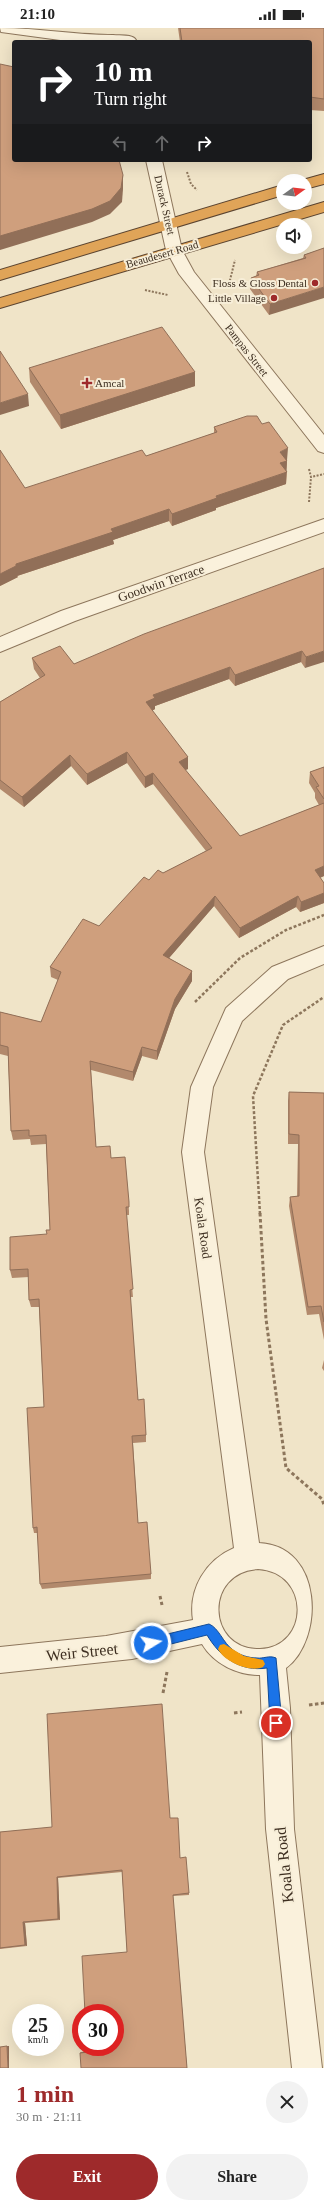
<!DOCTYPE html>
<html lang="en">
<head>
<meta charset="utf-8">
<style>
	:root { --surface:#fff; --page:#f2f2f2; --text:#222; --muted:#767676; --accent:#9e2a2b }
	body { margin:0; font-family:"Times New Roman",serif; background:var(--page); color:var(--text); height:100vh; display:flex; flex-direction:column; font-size:15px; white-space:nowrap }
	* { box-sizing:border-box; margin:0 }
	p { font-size:13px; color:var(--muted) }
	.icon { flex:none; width:22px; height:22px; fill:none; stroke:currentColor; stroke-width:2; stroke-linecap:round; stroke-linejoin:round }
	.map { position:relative; height:2040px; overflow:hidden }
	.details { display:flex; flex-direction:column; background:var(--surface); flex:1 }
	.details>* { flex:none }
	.guide { position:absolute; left:12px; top:12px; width:300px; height:122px; border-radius:4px; box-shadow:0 4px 16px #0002; background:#202124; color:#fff; overflow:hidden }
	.needle { width:26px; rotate:75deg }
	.tools { position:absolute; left:276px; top:146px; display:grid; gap:8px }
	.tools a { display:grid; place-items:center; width:36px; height:36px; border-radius:50%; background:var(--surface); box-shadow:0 4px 16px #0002; font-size:20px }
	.speed { position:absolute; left:12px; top:1976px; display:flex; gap:8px; font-size:20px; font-weight:700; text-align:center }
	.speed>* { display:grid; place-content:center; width:52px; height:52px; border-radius:50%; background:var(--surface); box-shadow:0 4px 16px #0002; line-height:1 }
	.speed small { font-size:10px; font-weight:400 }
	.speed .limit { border:6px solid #d22; background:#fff; color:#111 }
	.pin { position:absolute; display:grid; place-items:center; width:34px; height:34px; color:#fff; margin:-17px; border:2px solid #fff; border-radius:50%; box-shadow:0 1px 4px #0007 }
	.me { position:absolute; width:44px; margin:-22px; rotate:80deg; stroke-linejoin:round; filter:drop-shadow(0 0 3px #0008) }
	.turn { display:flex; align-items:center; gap:14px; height:84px; padding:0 16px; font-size:18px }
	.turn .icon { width:52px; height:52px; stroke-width:2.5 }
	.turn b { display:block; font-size:28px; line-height:34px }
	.lanes { display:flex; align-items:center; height:38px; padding:0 16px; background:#0003; justify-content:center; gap:20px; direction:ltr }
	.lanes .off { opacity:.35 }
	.round { display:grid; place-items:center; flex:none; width:42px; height:42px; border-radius:21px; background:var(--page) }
	.headline { display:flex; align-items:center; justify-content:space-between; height:68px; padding:0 16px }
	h1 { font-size:24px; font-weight:700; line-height:30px; color:var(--accent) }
	.button { display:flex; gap:8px; margin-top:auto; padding:8px 16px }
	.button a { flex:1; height:46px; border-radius:24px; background:var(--accent); color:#fff; font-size:16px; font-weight:700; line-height:46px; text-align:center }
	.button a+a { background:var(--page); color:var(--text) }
	.status { display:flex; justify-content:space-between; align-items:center; height:28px; padding:0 20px; background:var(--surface); direction:ltr }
	.status svg { height:11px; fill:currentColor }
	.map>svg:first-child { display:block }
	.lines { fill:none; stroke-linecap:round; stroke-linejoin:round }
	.minor-casing { stroke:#8d765c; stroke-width:2 }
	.highway-casing { stroke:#5b4430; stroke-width:2 }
	.path-far2 { stroke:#8d765c; stroke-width:2; stroke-dasharray:2 1.5; stroke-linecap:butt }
	.path-far1 { stroke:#8d765c; stroke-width:2.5; stroke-dasharray:3 2; stroke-linecap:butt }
	.path { stroke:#8d765c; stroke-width:3; stroke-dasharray:3.5 2.5; stroke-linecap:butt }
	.minor { fill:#faf1dc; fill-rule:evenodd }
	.highway { fill:#e0a458; fill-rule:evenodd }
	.wall { fill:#b2896c }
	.shaded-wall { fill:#916f58 }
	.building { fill:#cf9f7d; stroke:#916f58 }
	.route { fill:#1a73e8; stroke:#114b97 }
	.slow { fill:#f59e0b }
	.poi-dot { fill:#9e2a2b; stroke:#f7eed8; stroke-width:1.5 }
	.labels { text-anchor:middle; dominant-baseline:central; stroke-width:4; stroke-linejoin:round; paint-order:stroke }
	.far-street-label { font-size:11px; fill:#3d2e20; stroke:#f7eed8 }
	.far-poi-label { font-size:11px; fill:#3d2e20; stroke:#f7eed8; text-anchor:end }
	.street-label { font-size:13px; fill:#3d2e20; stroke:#f7eed8 }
	.near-street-label { font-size:16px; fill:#3d2e20; stroke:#f7eed8 }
</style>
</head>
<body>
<div class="status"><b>21:10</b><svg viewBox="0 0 49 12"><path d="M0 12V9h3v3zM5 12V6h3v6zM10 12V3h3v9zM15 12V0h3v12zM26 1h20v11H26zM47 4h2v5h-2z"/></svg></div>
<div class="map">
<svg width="324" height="2040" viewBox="0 0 324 2040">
	<rect width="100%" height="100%" fill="#f0e4c8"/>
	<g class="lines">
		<defs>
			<g id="minor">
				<path d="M0 0C38 0 75 7 113 7 121 8 132 6 136 12L135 14H75L1 4Z"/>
				<polygon points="146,132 162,132 182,222 194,244 324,407 324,425 318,423 179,246 166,222"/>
				<polygon points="324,491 324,504 75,593 0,624 0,609 61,583"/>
				<path d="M324 918V936L288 951 242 993 213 1059 204 1124 259 1515C324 1518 324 1612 286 1640L290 1680 294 1801 322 2040H292L266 1801 260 1647C237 1647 214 1636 202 1616L132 1631 0 1645V1619L106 1608 193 1592C188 1561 206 1532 234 1520L182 1124 191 1059 226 980 272 939ZM258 1541C311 1544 310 1619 260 1621 206 1622 204 1544 258 1541Z"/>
			</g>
			<g id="highway">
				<polygon points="324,146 324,156 305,161 305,153 299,153"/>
				<polygon points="283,157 283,167 0,252 0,242"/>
				<polygon points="324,174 324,184 0,280 0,270"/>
			</g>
		</defs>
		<use href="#minor" class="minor-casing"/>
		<use href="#highway" class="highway-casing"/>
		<g class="path-far2">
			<polyline points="187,144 191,156 197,162"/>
			<polyline points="229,256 235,232"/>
			<polyline points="145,262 168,267"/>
			<polyline points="309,441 311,449 324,446"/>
			<polyline points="309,474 311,449"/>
		</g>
		<g class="path-far1">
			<polyline points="195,974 240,930 286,902 324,887"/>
			<polyline points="260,1186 253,1068 283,997 324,969"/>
		</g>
		<g class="path">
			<polyline points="260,1185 266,1291 286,1440 322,1471 324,1477"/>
			<polyline points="160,1568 162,1577"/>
			<polyline points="163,1665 167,1644"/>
			<polyline points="309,1677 324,1675"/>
			<polyline points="234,1685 242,1684"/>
		</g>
		<use href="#minor" class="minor"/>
		<use href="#highway" class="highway"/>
	</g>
	<g class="wall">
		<polygon points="178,0 324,0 324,83 310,82 310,14 180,14"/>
		<polygon points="210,132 259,132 210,134"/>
		<polygon points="324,220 269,287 250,261 251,250 256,248 257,244 303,230 304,227"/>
		<polygon points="29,340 195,344 195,358 61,401 30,354"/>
		<polygon points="214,399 287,432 287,433 286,443 287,444 286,456 216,480 216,482 172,498 169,493 113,512 114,516 17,548 18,549 0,558 25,460 146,428 214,405"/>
		<polygon points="324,540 305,640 301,634 235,658 229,651 155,678 155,681 152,683 188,729 188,741 185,742 240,808 319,777 315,770 315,765 309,755 310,744 324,739 324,848 320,850 324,855 324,875 300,884 296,879 239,910 214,878 169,930 192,943 192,953 175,981 157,1032 142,1028 133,1053 91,1042 96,1119 111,1130 125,1129 129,1183 129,1187 126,1187 133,1269 130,1269 138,1372 146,1407 146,1414 133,1415 138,1495 151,1546 151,1551 42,1561 40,1556 38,1505 34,1505 33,1500 44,1379 39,1279 31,1279 29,1272 29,1249 12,1250 10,1242 47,1206 50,1202 46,1116 31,1117 30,1111 13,1112 11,1103 8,1028 0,1026 0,984 41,994 58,952 51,949 50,939 99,898 149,852 206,823 153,756 145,760 127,735 87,757 71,738 24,779 0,761 0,674 40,650 34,641 32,630 74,636"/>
		<polygon points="289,1064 324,1065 324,1312 319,1286 307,1287 289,1178 290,1169 297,1168 298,1116 288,1116 288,1073"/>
		<polygon points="324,1332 324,1343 322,1340"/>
		<polygon points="170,1790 189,1865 189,1867 173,1868 187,2040 80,2025 81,2024 88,2023 127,1924 122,1844 58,1850 60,1892 25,1895 27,1918 0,1921 0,1804"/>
	</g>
	<g class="shaded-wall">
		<polygon points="123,147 123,161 122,174 110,186 92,194 0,222 0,208"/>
		<polygon points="324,259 324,270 269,287 270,276"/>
		<polygon points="195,344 195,358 61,401 60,387"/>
		<polygon points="28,366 29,378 0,387 0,375"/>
		<polygon points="288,420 287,432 283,434 287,433 286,456 216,480 216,482 172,498 172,486 216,468 279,447 280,424"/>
		<polygon points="169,481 169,493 113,512 114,516 17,548 18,549 0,558 0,546 16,536 111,501"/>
		<polygon points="302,623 301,634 235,658 235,647"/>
		<polygon points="324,623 324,634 305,640 306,629"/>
		<polygon points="230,639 229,651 155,678 155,681 146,686 146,674 153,667"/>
		<polygon points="127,724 127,735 87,757 87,746"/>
		<polygon points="70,727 71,738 24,779 22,769"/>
		<polygon points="188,729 188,741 178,745 179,734"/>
		<polygon points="153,745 153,756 145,760 145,749"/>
		<polygon points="324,838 324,848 314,852 315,842"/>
		<polygon points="324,865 324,875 300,884 301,874"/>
		<polygon points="215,868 214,878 163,937 163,927"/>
		<polygon points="298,868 296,879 239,910 240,900"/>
		<polygon points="192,943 192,953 175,981 157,1032 157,1023 175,971"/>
		<polygon points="142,1019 142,1028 133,1053 133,1044"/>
		<polygon points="57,1849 58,1850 60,1892 58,1891"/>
		<polygon points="23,1894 25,1895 27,1918 25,1917"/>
		<polygon points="7,2018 9,2018 9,2040 8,2040"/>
	</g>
	<g class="building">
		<polygon points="180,0 324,0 324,71 310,69 310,14 182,14"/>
		<polygon points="0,36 14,39 14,132 119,132 123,147 121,160 110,173 92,181 0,208"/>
		<polygon points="324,220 324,259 270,276 251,250 259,247 257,244 306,230 304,227"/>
		<polygon points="162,299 195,344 60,387 29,340"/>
		<polygon points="0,323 28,366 0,375"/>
		<polygon points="247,388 257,388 262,396 269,394 288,420 280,424 287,433 280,435 287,444 216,468 217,470 172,486 169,481 111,501 113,504 16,536 16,538 0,546 0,422 25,460 142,422 146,428 217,404 214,399"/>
		<polygon points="324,540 324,623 306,629 302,623 235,647 230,639 153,667 155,670 146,674 188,729 179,734 240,808 324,775 324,838 315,842 324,855 324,865 301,874 298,868 240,900 215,868 163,927 192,943 175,971 157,1023 142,1019 133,1044 90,1033 96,1119 110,1118 111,1130 125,1129 129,1174 129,1179 126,1179 133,1261 130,1262 138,1372 144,1371 146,1407 132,1408 138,1495 147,1494 151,1546 40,1556 37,1499 33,1500 27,1380 44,1379 39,1271 29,1272 28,1241 10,1242 10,1209 47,1206 46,1202 50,1202 46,1107 29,1108 29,1102 11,1103 8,1019 0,1017 0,984 41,994 61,944 50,939 83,891 99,898 144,849 149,852 158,842 163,845 212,820 153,745 145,749 127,724 87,746 70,727 22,769 0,752 0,674 45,647 32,630 60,618 74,636 144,606"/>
		<polygon points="324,739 324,771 316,759 319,758 310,744"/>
		<polygon points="289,1064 324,1065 324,1294 321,1278 308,1279 290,1169 299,1168 299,1107 289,1106"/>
		<polygon points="162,1676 170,1790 178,1790 180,1830 186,1829 189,1865 173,1867 187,2040 81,2040 80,2025 88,2024 87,2019 115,2019 115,1985 85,1985 82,1928 127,1924 122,1842 57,1849 58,1891 23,1894 25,1917 0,1920 0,1804 52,1799 47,1686"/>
		<polygon points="7,2018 8,2040 0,2040 0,2019"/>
	</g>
	<path class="route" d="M209 1596C219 1600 223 1615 233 1622 239 1627 249 1630 257 1630 263 1631 269 1627 276 1630L282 1695 280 1699 276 1701 272 1699 270 1695 267 1640C240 1644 220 1629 207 1607L151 1621 147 1619 146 1615 147 1611 151 1610Z"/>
	<path class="slow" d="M224 1616 244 1628 263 1632 265 1636 263 1639C251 1645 224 1634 218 1621L220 1617Z"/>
	<g class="poi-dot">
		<circle cx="315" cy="255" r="4"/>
		<circle cx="274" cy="270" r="4"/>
		<path d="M85 349h4v4h4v4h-4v4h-4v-4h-4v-4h4z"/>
	</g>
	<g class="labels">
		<g class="far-street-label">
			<text transform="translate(165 177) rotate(77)">Durack Street</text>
			<text transform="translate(162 226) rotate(-16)">Beaudesert Road</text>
			<text transform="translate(247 322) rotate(52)">Pampas Street</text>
		</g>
		<g class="far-poi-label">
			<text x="307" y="255">Floss &amp; Gloss Dental</text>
			<text x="266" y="270">Little Village</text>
			<text x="95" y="355" text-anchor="start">Amcal</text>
		</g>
		<g class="street-label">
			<text transform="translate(161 555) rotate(-19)">Goodwin Terrace</text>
			<text transform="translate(203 1200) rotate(82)">Koala Road</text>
		</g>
		<g class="near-street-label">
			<text transform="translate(82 1624) rotate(-6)">Weir Street</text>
			<text transform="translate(284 1837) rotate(-96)">Koala Road</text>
		</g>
	</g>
</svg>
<div class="tools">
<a><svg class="needle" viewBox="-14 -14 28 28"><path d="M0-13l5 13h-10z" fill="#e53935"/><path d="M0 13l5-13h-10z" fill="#767676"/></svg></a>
<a><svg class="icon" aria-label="sound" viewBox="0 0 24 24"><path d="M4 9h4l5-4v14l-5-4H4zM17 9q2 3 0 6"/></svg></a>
</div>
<div class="speed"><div>25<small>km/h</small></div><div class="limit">30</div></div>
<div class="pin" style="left:276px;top:1695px;background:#d93025"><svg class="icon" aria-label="arrive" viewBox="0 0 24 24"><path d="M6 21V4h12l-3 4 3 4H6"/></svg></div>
<svg class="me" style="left:151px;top:1615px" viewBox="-20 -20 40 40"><circle r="17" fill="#1a73e8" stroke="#fff" stroke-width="3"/><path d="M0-11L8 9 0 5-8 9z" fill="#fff"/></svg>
<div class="guide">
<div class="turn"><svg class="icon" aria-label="right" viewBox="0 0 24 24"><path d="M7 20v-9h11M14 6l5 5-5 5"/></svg><div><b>10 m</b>Turn right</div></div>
<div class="lanes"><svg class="icon off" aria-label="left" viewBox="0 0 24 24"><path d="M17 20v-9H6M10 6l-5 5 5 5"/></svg><svg class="icon off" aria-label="ahead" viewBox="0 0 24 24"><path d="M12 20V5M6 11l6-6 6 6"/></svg><svg class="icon" aria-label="right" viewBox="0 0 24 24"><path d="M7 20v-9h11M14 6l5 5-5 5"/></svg></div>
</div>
</div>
<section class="details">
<div class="headline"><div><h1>1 min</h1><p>30 m · 21:11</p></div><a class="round"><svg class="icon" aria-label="close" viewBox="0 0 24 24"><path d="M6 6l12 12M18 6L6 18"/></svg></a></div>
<div class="button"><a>Exit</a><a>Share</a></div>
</section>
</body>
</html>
